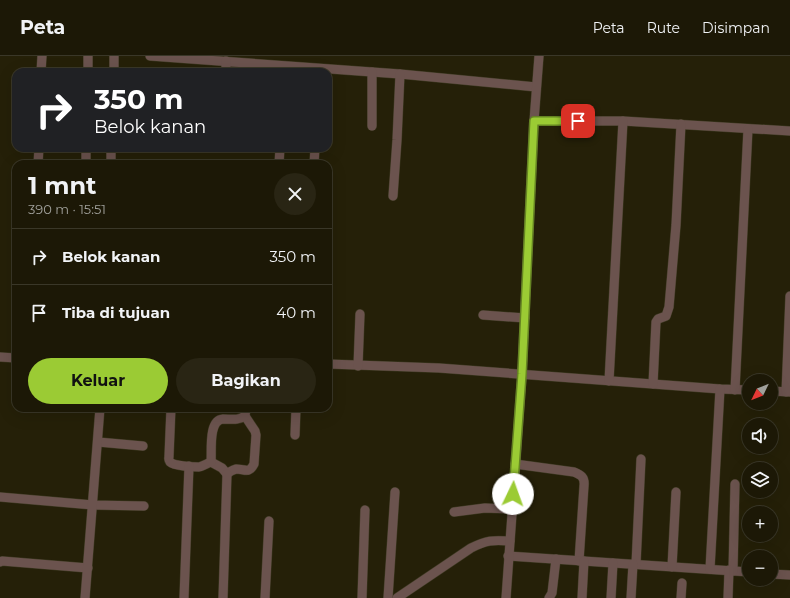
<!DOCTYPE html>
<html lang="id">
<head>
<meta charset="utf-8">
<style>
	:root { --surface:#1c1806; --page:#292514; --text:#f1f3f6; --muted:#a0a09b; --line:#3a3728; --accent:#9bcb34 }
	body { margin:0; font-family:Montserrat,sans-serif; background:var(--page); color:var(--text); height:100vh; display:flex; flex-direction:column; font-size:15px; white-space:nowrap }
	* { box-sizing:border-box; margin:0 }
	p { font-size:13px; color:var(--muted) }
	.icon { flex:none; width:22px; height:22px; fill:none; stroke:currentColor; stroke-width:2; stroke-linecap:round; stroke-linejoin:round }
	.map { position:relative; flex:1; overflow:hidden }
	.sheet { position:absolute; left:12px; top:104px; width:320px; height:252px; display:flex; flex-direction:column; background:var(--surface); border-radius:12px; box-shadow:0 4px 16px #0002,0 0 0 1px var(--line) }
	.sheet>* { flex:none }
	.hud { position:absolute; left:12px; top:12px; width:320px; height:84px; border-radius:12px; box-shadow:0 4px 16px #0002,0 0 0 1px var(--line); background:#202124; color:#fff; overflow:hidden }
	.needle { width:26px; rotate:227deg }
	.buttons { position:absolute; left:742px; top:318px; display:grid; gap:8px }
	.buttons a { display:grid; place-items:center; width:36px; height:36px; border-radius:50%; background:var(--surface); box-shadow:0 4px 16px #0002,0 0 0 1px var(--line); font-size:20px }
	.pin { position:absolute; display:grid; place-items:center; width:34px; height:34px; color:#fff; margin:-17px; border-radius:8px; box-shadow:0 2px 6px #0006 }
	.me { position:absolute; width:44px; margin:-22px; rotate:3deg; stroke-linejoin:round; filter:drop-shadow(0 0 3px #0008) }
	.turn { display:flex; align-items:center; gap:14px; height:84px; padding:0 16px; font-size:18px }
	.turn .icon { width:52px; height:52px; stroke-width:2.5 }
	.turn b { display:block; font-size:28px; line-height:34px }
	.round { display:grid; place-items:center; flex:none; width:42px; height:42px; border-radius:21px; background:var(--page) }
	.summary { display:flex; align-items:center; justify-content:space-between; height:68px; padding:0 16px }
	h1 { font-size:24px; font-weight:700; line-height:30px }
	.button { display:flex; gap:8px; margin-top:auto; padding:8px 16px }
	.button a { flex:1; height:46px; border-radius:24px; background:var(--accent); color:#111; font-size:16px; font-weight:700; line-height:46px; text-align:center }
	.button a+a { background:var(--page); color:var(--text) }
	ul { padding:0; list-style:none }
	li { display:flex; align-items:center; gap:12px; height:56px; padding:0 16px; border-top:1px solid var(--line) }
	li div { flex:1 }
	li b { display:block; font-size:15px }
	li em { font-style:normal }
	header { display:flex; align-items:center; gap:24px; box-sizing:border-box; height:56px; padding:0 20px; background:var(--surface); border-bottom:1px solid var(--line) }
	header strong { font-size:19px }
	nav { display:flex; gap:22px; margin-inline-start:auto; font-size:14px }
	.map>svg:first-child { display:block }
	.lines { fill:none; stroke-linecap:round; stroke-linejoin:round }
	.minor-casing { stroke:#3e3a23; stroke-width:10 }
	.minor { stroke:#6b534e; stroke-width:9 }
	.route-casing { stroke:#658422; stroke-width:10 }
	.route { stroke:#9bcb34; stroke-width:7 }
</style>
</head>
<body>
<header>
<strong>Peta</strong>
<nav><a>Peta</a><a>Rute</a><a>Disimpan</a></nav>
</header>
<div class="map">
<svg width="790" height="542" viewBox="0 0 790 542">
	<rect width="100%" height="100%" fill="#252008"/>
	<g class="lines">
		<defs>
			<g id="minor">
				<polyline points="150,0 400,18 536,31"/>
				<polyline points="41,16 42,0"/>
				<polyline points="88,16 88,0"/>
				<polyline points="114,16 114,0"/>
				<polyline points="226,16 226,5"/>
				<polyline points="372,16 372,70"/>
				<polyline points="534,65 623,65 790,75"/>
				<polyline points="38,108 39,92"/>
				<polyline points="86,108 86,92"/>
				<polyline points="111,108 111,92"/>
				<polyline points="279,108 280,92"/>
				<polyline points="314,108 315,92"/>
				<polyline points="393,140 397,84 400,18"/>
				<polyline points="483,259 525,262"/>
				<polyline points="0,301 16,302"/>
				<polyline points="328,308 439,312 720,333 749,334"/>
				<polyline points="358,310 360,258"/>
				<polyline points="609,325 623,65"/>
				<polyline points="653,328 656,266 658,263 666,260 669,251 676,169 681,68"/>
				<polyline points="735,334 748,73"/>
				<polyline points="771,335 790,336"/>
				<polyline points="786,336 790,240"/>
				<path d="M171 352 169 400C169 403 168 403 170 406 174 410 193 411 199 411 203 410 208 407 211 406L222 412 227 418C229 416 233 414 236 413 245 413 249 418 254 408L256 379 255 375 245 360 246 352"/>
				<polyline points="295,379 296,352"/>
				<polyline points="98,386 143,390"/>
				<path d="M211 406C212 395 208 364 223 363 232 363 237 365 245 360"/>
				<path d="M515 408 574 416C581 419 585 421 584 430L579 505"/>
				<polyline points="0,441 93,449 144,450"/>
				<polyline points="454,456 485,452 512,453"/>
				<polyline points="508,500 749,516"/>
				<polyline points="0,506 2,505 88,512"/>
				<polyline points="636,508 641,403"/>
				<polyline points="672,511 676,436"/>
				<polyline points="710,513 720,333"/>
				<polyline points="733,515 735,428"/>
				<polyline points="771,518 790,519"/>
				<polyline points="85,542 100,352"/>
				<polyline points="184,542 189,410"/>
				<polyline points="223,542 227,418"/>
				<polyline points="265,542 269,465"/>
				<polyline points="362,542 365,454"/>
				<polyline points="388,542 395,436"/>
				<path d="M397 542 471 492C487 484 492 484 510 485"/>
				<polyline points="506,542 522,318 534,65 539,0"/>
				<polyline points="549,542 552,537 556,503"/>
				<polyline points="582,542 584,505"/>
				<polyline points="611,542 613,507"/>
				<polyline points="631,542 633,508"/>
				<polyline points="681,542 682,527"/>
				<polyline points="728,542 729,514"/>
			</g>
		</defs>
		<use href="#minor" class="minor-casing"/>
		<use href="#minor" class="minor"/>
	</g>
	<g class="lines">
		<defs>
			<polyline id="route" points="513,438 522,318 534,65 578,65"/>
		</defs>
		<use href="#route" class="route-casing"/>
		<use href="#route" class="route"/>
	</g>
</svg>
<div class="buttons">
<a><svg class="needle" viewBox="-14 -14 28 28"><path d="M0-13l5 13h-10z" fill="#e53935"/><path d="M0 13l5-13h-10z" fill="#a0a09b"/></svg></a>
<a><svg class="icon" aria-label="sound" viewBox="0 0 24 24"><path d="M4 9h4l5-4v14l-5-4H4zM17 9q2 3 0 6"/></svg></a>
<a><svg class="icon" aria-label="layers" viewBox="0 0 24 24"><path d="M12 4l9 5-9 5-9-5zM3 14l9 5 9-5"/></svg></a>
<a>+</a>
<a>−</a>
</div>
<div class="pin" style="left:578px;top:65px;background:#d93025"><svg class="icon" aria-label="arrive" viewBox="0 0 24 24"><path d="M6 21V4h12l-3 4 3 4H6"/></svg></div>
<svg class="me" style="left:513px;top:438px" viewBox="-20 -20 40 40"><circle r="19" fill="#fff"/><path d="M0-13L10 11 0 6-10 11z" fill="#9bcb34"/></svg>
<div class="hud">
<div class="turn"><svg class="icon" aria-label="right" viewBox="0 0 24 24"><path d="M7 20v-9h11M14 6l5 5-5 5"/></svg><div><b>350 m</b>Belok kanan</div></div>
</div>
<section class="sheet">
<div class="summary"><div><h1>1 mnt</h1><p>390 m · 15:51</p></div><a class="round"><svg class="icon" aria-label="close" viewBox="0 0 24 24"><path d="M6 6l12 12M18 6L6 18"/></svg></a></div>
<ul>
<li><svg class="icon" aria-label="right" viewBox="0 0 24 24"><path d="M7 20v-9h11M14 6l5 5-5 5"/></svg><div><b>Belok kanan</b></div><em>350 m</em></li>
<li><svg class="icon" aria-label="arrive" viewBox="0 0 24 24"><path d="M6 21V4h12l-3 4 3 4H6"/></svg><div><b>Tiba di tujuan</b></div><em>40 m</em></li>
</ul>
<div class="button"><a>Keluar</a><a>Bagikan</a></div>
</section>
</div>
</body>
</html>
